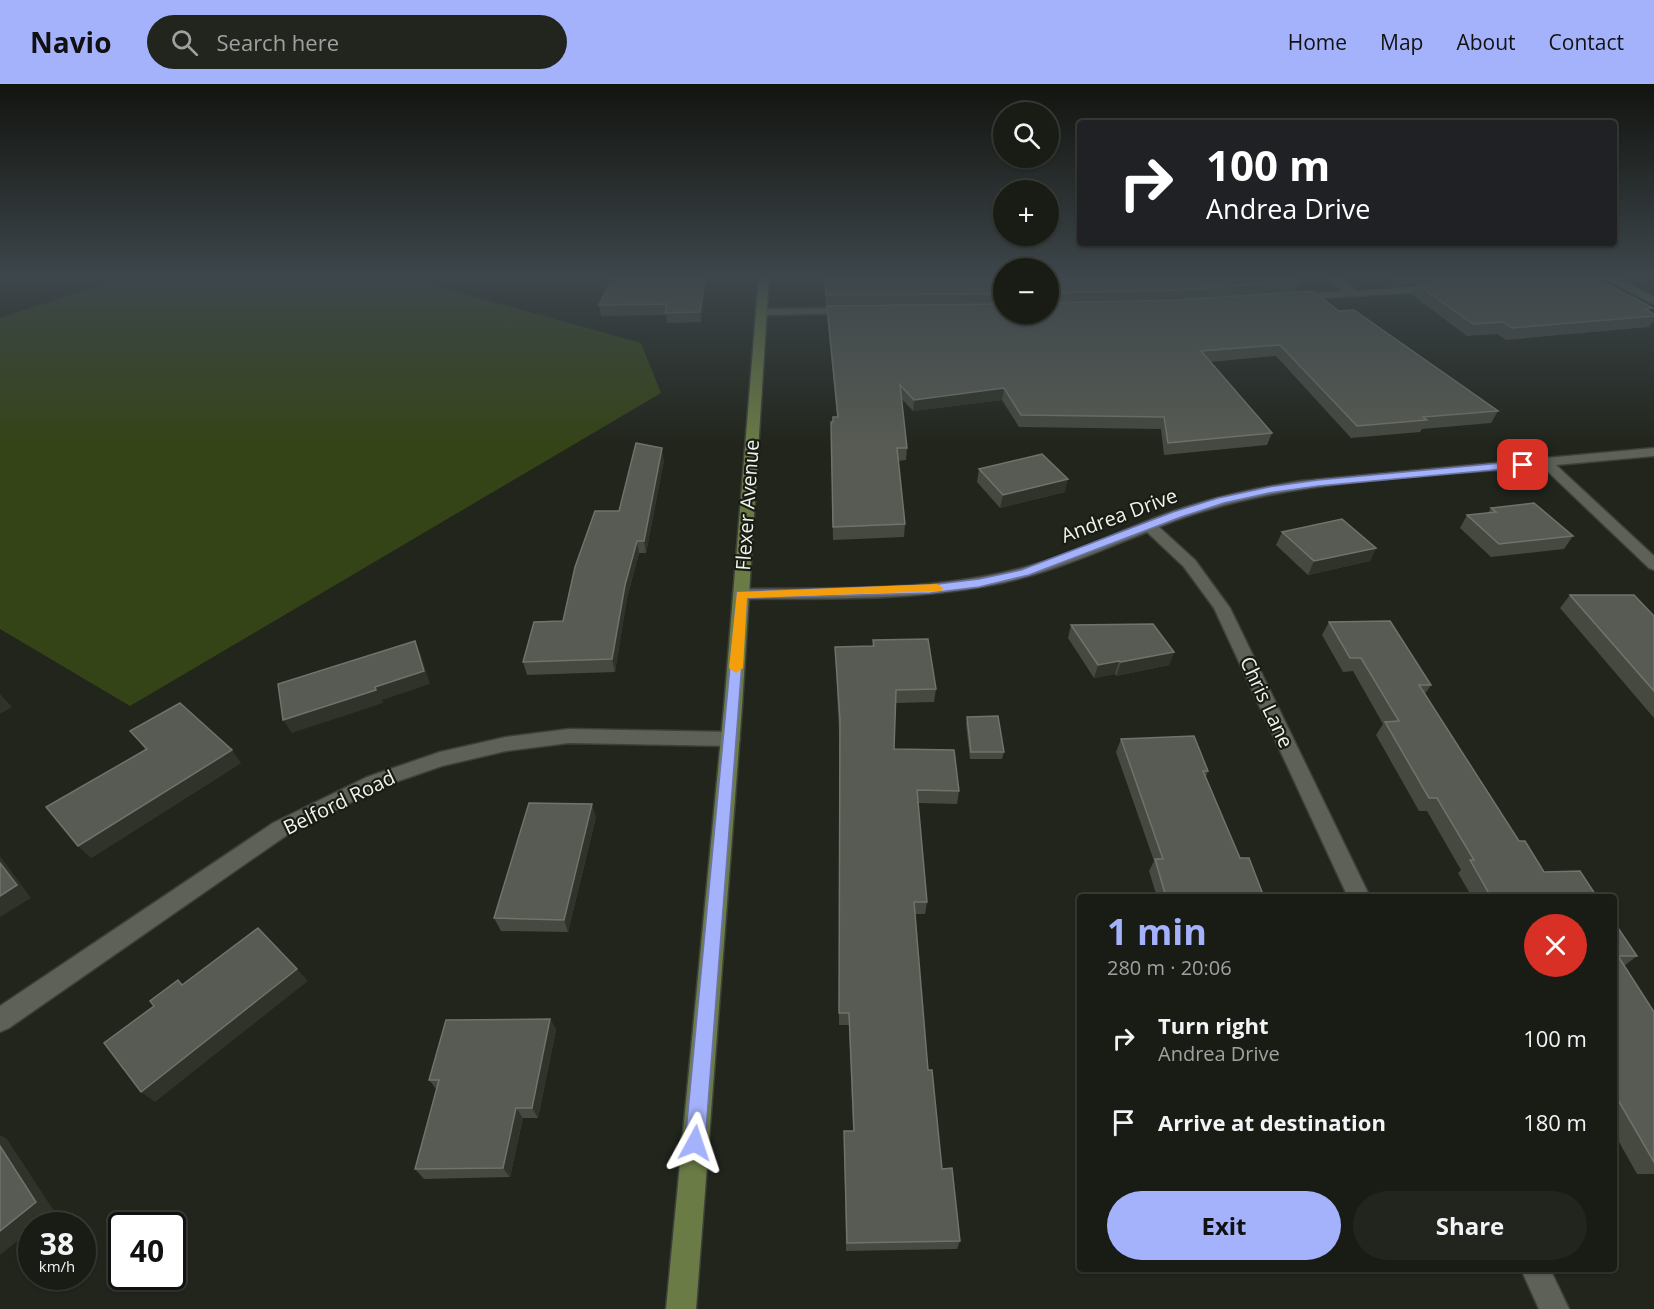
<!DOCTYPE html>
<html lang="en">
<head>
<meta charset="utf-8">
<style>
	:root { --surface:#191c15; --page:#22251e; --text:#f1f3f6; --muted:#9fa1a0; --line:#373a34; --accent:#a4b2fc }
	body { margin:0; font-family:"Open Sans",sans-serif; background:var(--page); color:var(--text); height:100vh; display:flex; flex-direction:column; font-size:22px; white-space:nowrap }
	* { box-sizing:border-box; margin:0 }
	p { font-size:20px; color:var(--muted) }
	.icon { flex:none; width:33px; height:33px; fill:none; stroke:currentColor; stroke-width:2; stroke-linecap:round; stroke-linejoin:round }
	.map { position:relative; flex:1; overflow:hidden }
	.drawer { position:absolute; left:1077px; top:810px; width:540px; height:378px; display:flex; flex-direction:column; background:var(--surface); border-radius:6px; box-shadow:0 2px 4px #0004,0 0 0 2px var(--line) }
	.drawer>* { flex:none }
	.top-card { position:absolute; left:1077px; top:36px; width:540px; height:126px; border-radius:6px; box-shadow:0 2px 4px #0004,0 0 0 2px var(--line); background:#202124; color:#fff; overflow:hidden }
	.controls { position:absolute; left:993px; top:18px; display:grid; gap:12px }
	.controls a { display:grid; place-items:center; width:66px; height:66px; border-radius:50%; background:var(--surface); box-shadow:0 2px 4px #0004,0 0 0 2px var(--line); font-size:30px }
	.speed { position:absolute; left:18px; top:1128px; display:flex; gap:12px; font-size:30px; font-weight:700; text-align:center }
	.speed>* { display:grid; place-content:center; width:78px; height:78px; border-radius:50%; background:var(--surface); box-shadow:0 2px 4px #0004,0 0 0 2px var(--line); line-height:1 }
	.speed small { font-size:15px; font-weight:400 }
	.speed .limit { border:3px solid #111; border-radius:9px; background:#fff; color:#111 }
	.pin { position:absolute; display:grid; place-items:center; width:51px; height:51px; color:#fff; margin:-26px; border-radius:12px; box-shadow:0 3px 9px #0006 }
	.me { position:absolute; width:66px; margin:-33px; rotate:5deg; stroke-linejoin:round; filter:drop-shadow(0 0 4px #0008) }
	.turn { display:flex; align-items:center; gap:21px; height:126px; padding:0 30px; font-size:27px }
	.turn .icon { width:78px; height:78px; stroke-width:2.5 }
	.turn b { display:block; font-size:42px; line-height:51px }
	.round { display:grid; place-items:center; flex:none; width:63px; height:63px; border-radius:32px; background:var(--page) }
	.summary { display:flex; align-items:center; justify-content:space-between; height:102px; padding:0 30px }
	h1 { font-size:36px; font-weight:700; line-height:45px; color:var(--accent) }
	.primary-button { display:flex; gap:12px; margin-top:auto; padding:12px 30px }
	.primary-button a { flex:1; height:69px; border-radius:36px; background:var(--accent); color:#111; font-size:24px; font-weight:700; line-height:69px; text-align:center }
	.primary-button a+a { background:var(--page); color:var(--text) }
	ul { padding:0; list-style:none }
	li { display:flex; align-items:center; gap:18px; height:84px; padding:0 30px }
	li div { flex:1 }
	li b { display:block; font-size:22px }
	li em { font-style:normal }
	header { display:flex; align-items:center; gap:36px; box-sizing:border-box; height:84px; padding:0 30px; background:var(--accent); color:#111 }
	header strong { font-size:28px }
	nav { display:flex; gap:33px; margin-inline-start:auto; font-size:21px }
	.search { width:420px; height:54px; background:var(--page); display:flex; align-items:center; gap:15px; box-sizing:border-box; padding:0 21px; border-radius:33px; color:var(--muted); font-size:22px }
	.map>svg:first-child { display:block }
	.green { fill:#354417 }
	.lines { fill:none; stroke-linecap:round; stroke-linejoin:round }
	.street-casing { stroke:#3d403a; stroke-width:3 }
	.secondary-casing { stroke:#3d403a; stroke-width:3 }
	.street { fill:#5d6157; fill-rule:evenodd }
	.secondary { fill:#6a7b45; fill-rule:evenodd }
	.wall { fill:#454940 }
	.shaded-wall { fill:#2f332a }
	.building { fill:#575b53; stroke:#6f736b; stroke-width:1.5 }
	.route { fill:#a4b2fc; stroke:#6b74a4; stroke-width:1.5 }
	.slow { fill:#f59e0b }
	.labels { text-anchor:middle; dominant-baseline:central; stroke-width:4.5; stroke-linejoin:round; paint-order:stroke }
	.street-label { font-size:20px; fill:#f0f3ed; stroke:#181c13 }
</style>
</head>
<body>
<header>
<strong>Navio</strong>
<div class="search"><svg class="icon" aria-label="search" viewBox="0 0 24 24"><circle cx="10" cy="10" r="6"/><path d="M15 15l6 6"/></svg>Search here</div>
<nav><a>Home</a><a>Map</a><a>About</a><a>Contact</a></nav>
</header>
<div class="map">
<svg width="1654" height="1225" viewBox="0 0 1654 1225">
	<rect width="100%" height="100%" fill="#21251c"/>
	<polygon class="green" points="132,191 397,191 641,259 661,309 130,622 0,545 0,234"/>
	<g class="lines">
		<defs>
			<g id="street">
				<polygon points="1322,191 1334,191 1357,207 1437,201 1442,204 1437,207 1293,216 1292,214 1297,211 1344,207"/>
				<polygon points="1624,191 1618,194 1654,213 1654,220 1605,195 1569,198 1564,195 1580,191"/>
				<polygon points="852,224 857,227 856,229 761,231 756,228 761,225"/>
				<path d="M1654 364V372L1556 381 1654 472V486L1649 484 1542 382C1417 394 1276 395 1159 443L1195 476 1230 524 1370 813H1348L1214 524 1184 483 1147 448C1095 469 1043 492 987 502 906 517 823 514 741 515L733 510 741 505C834 504 927 508 1018 485 1071 472 1120 446 1171 428 1213 413 1256 404 1300 397Z"/>
				<polygon points="569,645 731,648 738,650 740,655 738,660 731,662 569,659 506,667 442,682 381,703 287,751 9,944 0,948 0,922 273,739 367,693 440,668 506,653"/>
				<polygon points="1521,1185 1550,1185 1569,1225 1539,1225"/>
			</g>
			<polygon id="secondary" points="759,191 769,191 742,623 696,1225 666,1225 724,623"/>
		</defs>
		<use href="#street" class="street-casing"/>
		<use href="#secondary" class="secondary-casing"/>
		<use href="#street" class="street"/>
		<use href="#secondary" class="secondary"/>
	</g>
	<g class="wall">
		<polygon points="614,191 705,191 706,199 701,238 667,239 666,231 601,232 599,221"/>
		<polygon points="816,191 1004,191 1004,230 1048,191 1300,197 1296,208 1339,227 1498,327 1491,339 1422,345 1420,348 1351,354 1276,272 1210,278 1272,349 1267,361 1164,371 1161,345 1019,343 1002,316 913,327 902,315 907,364 906,376 898,377 905,440 904,453 833,456 831,338 833,338 837,333 827,233 827,222 826,222 824,192 816,192"/>
		<polygon points="1386,191 1540,191 1399,201"/>
		<polygon points="1417,200 1651,228 1654,230 1654,236 1649,243 1506,256 1497,250 1467,252 1412,211"/>
		<polygon points="664,376 646,469 639,469 627,514 615,588 527,591 523,578 563,537 619,427"/>
		<polygon points="979,385 1065,408 1000,424 977,398"/>
		<polygon points="1491,424 1573,452 1564,465 1491,473 1460,444 1467,431 1488,429"/>
		<polygon points="1282,448 1376,464 1370,477 1308,491 1276,461"/>
		<polygon points="1570,511 1654,532 1654,634 1560,524"/>
		<polygon points="1329,538 1431,601 1425,610 1519,757 1544,788 1597,813 1472,813 1458,789 1461,786 1427,727 1419,727 1376,651 1383,640 1353,587 1343,588 1322,551"/>
		<polygon points="1071,541 1174,568 1169,581 1116,592 1115,590 1094,594 1068,554"/>
		<polygon points="873,556 936,605 934,618 896,619 894,665 959,707 957,720 918,719 927,818 925,830 915,830 928,986 942,1085 960,1157 957,1165 846,1167 844,1047 853,1047 849,941 839,941 839,649 835,563 872,562"/>
		<polygon points="967,633 1004,668 1002,675 970,675 966,640"/>
		<polygon points="130,647 241,679 91,774 146,666"/>
		<polygon points="1121,655 1208,687 1206,693 1240,774 1264,813 1157,813 1149,787 1154,777 1116,668"/>
		<polygon points="596,733 568,848 501,847 494,834"/>
		<polygon points="1614,838 1637,872 1624,882 1654,928 1654,1090 1637,1090 1614,1049"/>
		<polygon points="550,935 556,946 538,1034 523,1034 510,1093 424,1095 415,1085 437,1006 429,996"/>
	</g>
	<g class="shaded-wall">
		<polygon points="705,191 706,199 701,238 700,228"/>
		<polygon points="1004,304 1002,316 913,327 914,316"/>
		<polygon points="662,364 664,376 646,469 644,457"/>
		<polygon points="1068,395 1065,408 1000,424 1003,411"/>
		<polygon points="637,457 639,469 627,514 615,588 612,575 625,501"/>
		<polygon points="1376,464 1370,477 1308,491 1314,477"/>
		<polygon points="415,557 421,571 430,600 382,616 383,619 292,649 283,636 375,603"/>
		<polygon points="1174,568 1169,581 1116,592 1121,578"/>
		<polygon points="1119,577 1115,590 1094,594 1098,581"/>
		<polygon points="0,610 12,623 0,630"/>
		<polygon points="232,666 241,679 91,774 78,762"/>
		<polygon points="592,720 596,733 568,848 564,836"/>
		<polygon points="0,772 31,814 0,833"/>
		<polygon points="297,885 308,897 155,1018 141,1008"/>
		<polygon points="550,935 556,946 538,1034 532,1024"/>
		<polygon points="516,1024 523,1034 510,1093 503,1084"/>
		<polygon points="0,1051 7,1055 54,1127 36,1142 32,1142 32,1145 0,1171"/>
	</g>
	<g class="building">
		<polygon points="614,191 705,191 700,228 665,229 667,220 599,221"/>
		<polygon points="825,191 1004,191 1004,210 826,211"/>
		<polygon points="1048,191 1292,191 1300,197 1178,206 1050,209 1048,210"/>
		<polygon points="1541,191 1590,191 1653,224 1645,225 1654,230 1654,232 1512,244 1503,238 1473,240 1417,200"/>
		<polygon points="1313,207 1339,227 1354,226 1498,327 1423,333 1427,336 1357,342 1280,261 1201,267 1272,349 1168,359 1164,333 1021,331 1004,304 914,316 900,301 907,364 897,364 905,440 833,443 831,338 833,338 833,333 838,333 827,222 1004,220 1004,230 1048,230 1048,219 1178,216"/>
		<polygon points="636,359 662,364 644,457 637,457 625,501 612,575 523,578 534,538 563,537 575,483 595,427 619,427"/>
		<polygon points="1042,370 1068,395 1003,411 979,385"/>
		<polygon points="1534,419 1573,452 1499,460 1467,431 1496,428 1491,424"/>
		<polygon points="1342,435 1376,464 1314,477 1282,448"/>
		<polygon points="1570,511 1634,511 1654,532 1654,607"/>
		<polygon points="1390,537 1431,601 1419,601 1519,757 1525,757 1544,788 1580,787 1597,813 1491,813 1470,776 1474,776 1437,714 1429,714 1385,638 1399,637 1361,574 1350,574 1329,538"/>
		<polygon points="1153,540 1174,568 1121,578 1119,577 1098,581 1071,541"/>
		<polygon points="928,555 936,605 896,606 894,665 954,666 959,707 917,706 927,818 914,818 928,986 932,986 942,1085 952,1084 960,1157 847,1159 844,1047 854,1047 849,929 839,929 840,636 835,563 874,562 873,556"/>
		<polygon points="415,557 424,587 375,603 376,606 283,636 278,600"/>
		<polygon points="180,619 232,666 78,762 46,723 147,665 130,647"/>
		<polygon points="998,632 1004,668 971,668 967,633"/>
		<polygon points="1194,652 1208,687 1203,687 1240,774 1249,774 1264,813 1166,813 1155,775 1163,775 1121,655"/>
		<polygon points="529,719 592,720 564,836 494,834"/>
		<polygon points="0,779 17,801 0,812"/>
		<polygon points="1614,838 1637,872 1618,872 1654,928 1654,1078 1614,1009"/>
		<polygon points="258,844 297,885 141,1008 104,959 154,922 150,917 178,896 182,901"/>
		<polygon points="550,935 532,1024 516,1024 503,1084 415,1085 439,996 429,996 446,936"/>
		<polygon points="0,1062 36,1118 0,1147"/>
	</g>
	<linearGradient id="sky" x2="0" y2="1"><stop stop-color="#12140f"/><stop offset="0.53" stop-color="#3d464b"/><stop offset="1" stop-color="#3d464b" stop-opacity="0"/></linearGradient>
	<rect width="1654" height="363" fill="url(#sky)"/>
	<polygon class="route" points="1523,377 1527,378 1527,383 1318,402 1269,409 1224,419 1181,433 1029,491 979,503 930,509 747,514 705,1059 702,1066 695,1069 688,1066 685,1059 737,508 930,501 979,495 1021,486 1173,428 1218,414 1269,403 1318,396"/>
	<polygon class="slow" points="937,500 943,504 941,507 747,514 743,584 736,589 729,584 737,508"/>
	<g class="labels">
		<g class="street-label">
			<text transform="translate(747 421) rotate(-86)">Flexer Avenue</text>
			<text transform="translate(1119 431) rotate(-20)">Andrea Drive</text>
			<text transform="translate(1267 618) rotate(65)">Chris Lane</text>
			<text transform="translate(339 718) rotate(-26)">Belford Road</text>
		</g>
	</g>
</svg>
<div class="controls">
<a><svg class="icon" aria-label="search" viewBox="0 0 24 24"><circle cx="10" cy="10" r="6"/><path d="M15 15l6 6"/></svg></a>
<a>+</a>
<a>−</a>
</div>
<div class="speed"><div>38<small>km/h</small></div><div class="limit">40</div></div>
<div class="pin" style="left:1523px;top:381px;background:#d93025"><svg class="icon" aria-label="arrive" viewBox="0 0 24 24"><path d="M6 21V4h12l-3 4 3 4H6"/></svg></div>
<svg class="me" style="left:695px;top:1059px" viewBox="-20 -20 40 40"><path d="M0-17L14 15 0 8-14 15z" fill="#a4b2fc" stroke="#fff" stroke-width="4"/></svg>
<div class="top-card">
<div class="turn"><svg class="icon" aria-label="right" viewBox="0 0 24 24"><path d="M7 20v-9h11M14 6l5 5-5 5"/></svg><div><b>100 m</b>Andrea Drive</div></div>
</div>
<section class="drawer">
<div class="summary"><div><h1>1 min</h1><p>280 m · 20:06</p></div><a class="round" style="background:#d93025;color:#fff"><svg class="icon" aria-label="close" viewBox="0 0 24 24"><path d="M6 6l12 12M18 6L6 18"/></svg></a></div>
<ul>
<li><svg class="icon" aria-label="right" viewBox="0 0 24 24"><path d="M7 20v-9h11M14 6l5 5-5 5"/></svg><div><b>Turn right</b><p>Andrea Drive</p></div><em>100 m</em></li>
<li><svg class="icon" aria-label="arrive" viewBox="0 0 24 24"><path d="M6 21V4h12l-3 4 3 4H6"/></svg><div><b>Arrive at destination</b></div><em>180 m</em></li>
</ul>
<div class="primary-button"><a>Exit</a><a>Share</a></div>
</section>
</div>
</body>
</html>
